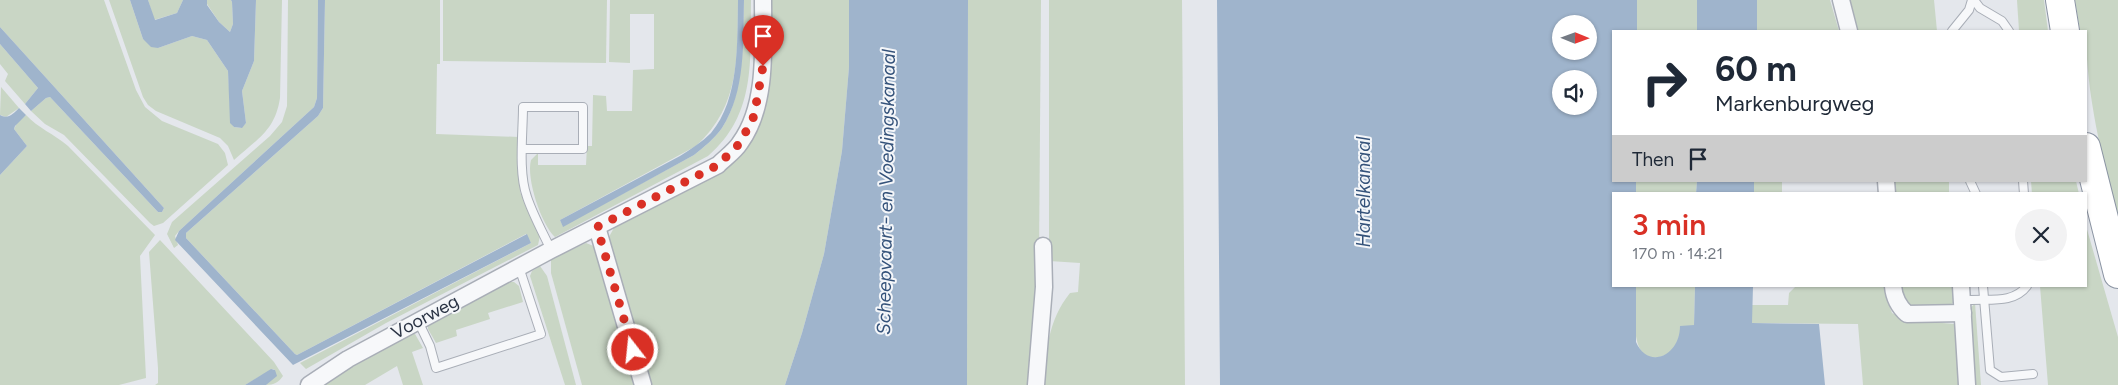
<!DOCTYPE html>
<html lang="en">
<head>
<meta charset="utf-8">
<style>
	:root { --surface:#fff; --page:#f2f2f3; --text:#1f2937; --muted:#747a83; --accent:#d93025 }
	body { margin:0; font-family:Figtree,sans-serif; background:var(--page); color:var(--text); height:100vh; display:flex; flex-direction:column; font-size:19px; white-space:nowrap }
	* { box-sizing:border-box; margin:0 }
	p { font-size:16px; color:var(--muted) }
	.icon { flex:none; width:28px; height:28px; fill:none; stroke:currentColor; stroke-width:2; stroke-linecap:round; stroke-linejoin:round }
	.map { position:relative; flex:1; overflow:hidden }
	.drawer { position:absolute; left:1612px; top:192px; width:475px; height:95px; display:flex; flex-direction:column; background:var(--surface); border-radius:0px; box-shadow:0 1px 4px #0004 }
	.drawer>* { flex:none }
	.guide { position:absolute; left:1612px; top:30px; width:475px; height:152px; border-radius:0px; box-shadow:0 1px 4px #0004; background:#fff; color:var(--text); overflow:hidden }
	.needle { width:32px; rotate:91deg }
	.buttons { position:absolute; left:1552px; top:15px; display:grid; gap:10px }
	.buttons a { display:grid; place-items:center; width:45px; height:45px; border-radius:50%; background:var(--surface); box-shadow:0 1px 4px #0004; font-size:25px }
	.pin { position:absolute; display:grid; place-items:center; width:42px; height:42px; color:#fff; margin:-51px -21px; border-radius:50% 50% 50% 0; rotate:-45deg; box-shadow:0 0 5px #0007 }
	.pin .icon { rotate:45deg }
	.me { position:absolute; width:55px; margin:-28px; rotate:344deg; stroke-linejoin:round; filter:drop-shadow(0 0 4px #0008) }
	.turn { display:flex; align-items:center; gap:18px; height:105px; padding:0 20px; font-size:22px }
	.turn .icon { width:65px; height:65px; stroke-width:2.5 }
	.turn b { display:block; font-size:35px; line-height:42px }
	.then { display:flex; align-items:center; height:48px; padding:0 20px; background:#0003; gap:10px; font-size:19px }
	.round { display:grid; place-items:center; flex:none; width:52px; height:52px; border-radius:26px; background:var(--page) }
	.headline { display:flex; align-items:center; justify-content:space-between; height:85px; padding:0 20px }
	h1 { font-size:30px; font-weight:600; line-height:38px; color:var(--accent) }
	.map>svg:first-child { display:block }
	.green { fill:#c9d6c5 }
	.water { fill:#9fb4cc; fill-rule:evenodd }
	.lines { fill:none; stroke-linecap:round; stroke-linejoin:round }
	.service-casing { stroke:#a9aeb7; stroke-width:10 }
	.minor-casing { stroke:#a9aeb7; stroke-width:19 }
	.motorway-casing { stroke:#8b94a3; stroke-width:30 }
	.service { stroke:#f7f8fa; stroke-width:8 }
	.minor { stroke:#f7f8fa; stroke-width:16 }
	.motorway { stroke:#fff; stroke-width:28 }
	.route { stroke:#d93025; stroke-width:9; stroke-dasharray:0 16.2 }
	.labels { text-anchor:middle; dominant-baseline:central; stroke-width:4; stroke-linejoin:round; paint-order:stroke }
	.street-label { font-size:18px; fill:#2b3445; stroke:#f4f6f9 }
	.water-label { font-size:19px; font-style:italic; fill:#34527a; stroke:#f4f6f9 }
</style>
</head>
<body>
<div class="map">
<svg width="2118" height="385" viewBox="0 0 2118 385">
	<rect width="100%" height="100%" fill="#e4e7ec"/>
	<g class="green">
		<polygon points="0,0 104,0 136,90 145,107 162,121 218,144 225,153 228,165 163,223 154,226 150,223 64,135 45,124 31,111 46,98 50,97 158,212 162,212 164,208 0,27"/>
		<path d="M109 0H130L143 39 158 48 192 36 207 40 228 71 231 123 234 127 241 128 246 123 242 91 254 61 256 0H282L280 98C275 131 257 139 234 160L228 146 220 138 156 111 148 105 143 97Z"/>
		<polygon points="148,0 183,0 177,13 154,20"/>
		<polygon points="207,0 231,0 232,2 233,24 230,32 219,22 207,4"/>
		<polygon points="288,0 318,0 317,98 314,107 179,231 175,236 178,245 174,248 167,234 172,222 270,136 282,122 287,106"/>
		<polygon points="325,0 440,0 440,64 437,64 436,134 519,137 520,192 540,236 538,245 386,323 306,369 300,363 531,243 526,234 297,355 295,354 186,238 186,233 318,116 323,108"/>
		<polygon points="443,0 607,0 606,63 443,61"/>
		<path d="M610 0H738C737 56 741 105 696 146L560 220 563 226 694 155C704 147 714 139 722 128 744 95 743 39 744 0H751C750 59 757 114 708 156L555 237C541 224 526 178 531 160L538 153V165H586L587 146H592L593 95 606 96 607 111H632L633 70 654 69V14H630V63L609 62Z"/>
		<polygon points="768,0 849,0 849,67 842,151 824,254 802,333 785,385 648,385 608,244 610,235 615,226 745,142"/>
		<polygon points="968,0 1041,0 1039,260 1029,385 967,385"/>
		<path d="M1049 0H1182L1185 385H1043C1047 350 1047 322 1070 293L1078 292 1080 263 1049 261Z"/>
		<rect x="1637" y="0" width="60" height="31"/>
		<polygon points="1757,0 1830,0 1839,31 1757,31"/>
		<polygon points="1847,0 1934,0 1937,31 1855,31"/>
		<polygon points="2017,0 2044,0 2048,31 2019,31"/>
		<path d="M2075 0H2118V218C2102 158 2086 94 2086 31H2080Z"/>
		<polygon points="0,44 38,88 25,104 5,81 8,74 0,64"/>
		<polygon points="1,87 19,108 6,117 0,115"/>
		<path d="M26 115C38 128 54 134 68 146L155 235 140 256 146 378 119 385H0V175L27 146 14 129 17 123Z"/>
		<polygon points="1636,181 1697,181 1696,194 1636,194"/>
		<rect x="1754" y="181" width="28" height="13"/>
		<polygon points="1892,181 1949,181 1949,194 1894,194"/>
		<polygon points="2031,181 2076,181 2079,194 2032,194"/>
		<polygon points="2086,226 2118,337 2118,385 2048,385 2040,286 2086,286"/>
		<path d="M160 240 274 362 283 376C279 382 274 385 266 385L275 370 273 369 245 385H155L158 383V368L149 252Z"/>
		<polygon points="586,243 596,247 638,385 582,385 551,273 551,259"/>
		<polygon points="540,266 547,276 576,385 565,385 530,276 532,271"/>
		<polygon points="509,282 514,282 519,286 523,302 488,313 490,319 456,330 457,336 436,343 428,329 428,325"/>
		<path d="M1636 286H1695L1694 325C1690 329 1682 332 1679 337 1676 344 1674 352 1665 355 1626 371 1636 307 1636 286Z"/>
		<polygon points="1796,286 1885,286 1886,297 1892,313 1905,320 1955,324 1958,385 1863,385 1858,324 1752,323 1752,305 1788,305 1789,293"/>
		<path d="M1900 286H1955C1955 290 1957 295 1956 298 1951 314 1910 311 1903 298 1901 295 1901 290 1900 286Z"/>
		<polygon points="1975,303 1981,385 1973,385 1969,310"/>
		<polygon points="410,333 415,334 423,348 412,352 423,385 403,385 397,366 365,385 323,385 339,372"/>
	</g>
	<g class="water">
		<polygon points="130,0 148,0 155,20 177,13 183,0 207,0 207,5 219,22 230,32 233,24 232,2 231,0 256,0 254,61 242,91 246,123 242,128 234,127 230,123 228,71 207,40 192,36 158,48 151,47 143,39"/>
		<polygon points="318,0 325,0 323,108 318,116 186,233 186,238 295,354 297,355 527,234 531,243 293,365 175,240 179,231 314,107 317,98"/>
		<path d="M738 0H744C743 42 746 91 722 128 714 139 704 147 694 155L563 227 560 220 680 156C691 149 702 142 711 133 740 99 737 41 738 0Z"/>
		<polygon points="849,0 968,0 967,385 785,385 802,333 824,254 842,151 849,67"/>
		<path d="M1217 0H1637V31H1614V181H1636V194H1614V286H1636V342C1648 370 1680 356 1680 326L1694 325 1695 286H1753L1752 323 1819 324 1825 385H1220ZM1561 24H1589V51H1561ZM1561 79H1589V106H1561Z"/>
		<rect x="1697" y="0" width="60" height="31"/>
		<polygon points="0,27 164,208 162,212 158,212 50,97 46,98 31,111 25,104 38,88 0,44"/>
		<path d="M19 108 26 115 15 126 14 129 27 146 0 175V115C8 120 14 113 19 108Z"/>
		<polygon points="1697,181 1754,181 1754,194 1696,194"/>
		<polygon points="271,369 275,370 277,376 266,385 245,385"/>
	</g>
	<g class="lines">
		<defs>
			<g id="service">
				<polyline points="1974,0 1980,8 2002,21 2009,31"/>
				<polyline points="1952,31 1969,10 1972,0"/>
				<path d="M523 149H583V107H523C523 133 518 172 527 197 533 215 543 233 551 250"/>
				<polyline points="1970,181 1976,194"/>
				<polyline points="2023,181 2024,194"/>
				<polyline points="1983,286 1990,370 2001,377 2033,374"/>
				<path d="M1962 301C1984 297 2012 306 2027 286"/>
				<polyline points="418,321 430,346 436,368 541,334 519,267"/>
			</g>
			<g id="minor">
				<polyline points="1841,0 1849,31"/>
				<polyline points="1886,181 1887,194"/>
				<polyline points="597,227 643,385"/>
				<path d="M1893 286C1894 298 1898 306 1907 314L1963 313"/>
				<polyline points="1961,286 1967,385"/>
				<path d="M309 385 348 359 551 250 718 165C725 158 735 151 740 143 768 105 763 45 763 0"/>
				<polyline points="1036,385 1044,287 1043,246"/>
			</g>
			<g id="motorway">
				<polyline points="2060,0 2065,31"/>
				<polyline points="2086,147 2118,274"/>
			</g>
		</defs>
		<use href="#service" class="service-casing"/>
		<use href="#minor" class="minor-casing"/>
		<use href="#motorway" class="motorway-casing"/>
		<use href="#service" class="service"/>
		<use href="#minor" class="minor"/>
		<use href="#motorway" class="motorway"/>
	</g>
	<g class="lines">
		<polyline class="route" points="633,350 597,227 718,165 740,143 754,116 763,66"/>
	</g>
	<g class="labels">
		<g class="street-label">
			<text transform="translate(425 317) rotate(-28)">Voorweg</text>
		</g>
		<g class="water-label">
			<text transform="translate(886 192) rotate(-89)">Scheepvaart- en Voedingskanaal</text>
			<text transform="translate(1363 192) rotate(-90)">Hartelkanaal</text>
		</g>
	</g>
</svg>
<div class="buttons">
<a><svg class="needle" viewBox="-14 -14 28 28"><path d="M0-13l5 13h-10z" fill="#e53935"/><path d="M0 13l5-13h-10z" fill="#747a83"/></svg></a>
<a><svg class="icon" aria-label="sound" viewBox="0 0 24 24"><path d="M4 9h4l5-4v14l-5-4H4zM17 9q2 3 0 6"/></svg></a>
</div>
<div class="pin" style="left:763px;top:66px;background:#d93025"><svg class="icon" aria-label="arrive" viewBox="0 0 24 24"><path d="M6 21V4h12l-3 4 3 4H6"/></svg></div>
<svg class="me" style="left:633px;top:350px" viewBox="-20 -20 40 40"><circle r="17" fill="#d93025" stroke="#fff" stroke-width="3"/><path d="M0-11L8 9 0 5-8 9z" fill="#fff"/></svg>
<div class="guide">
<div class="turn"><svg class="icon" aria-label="right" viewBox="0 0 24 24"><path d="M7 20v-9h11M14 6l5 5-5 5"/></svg><div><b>60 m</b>Markenburgweg</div></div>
<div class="then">Then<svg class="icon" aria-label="arrive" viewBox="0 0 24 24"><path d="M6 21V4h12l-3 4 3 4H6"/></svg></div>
</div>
<section class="drawer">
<div class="headline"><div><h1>3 min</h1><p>170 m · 14:21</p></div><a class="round"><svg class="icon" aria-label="close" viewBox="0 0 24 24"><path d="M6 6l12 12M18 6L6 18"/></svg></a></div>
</section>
</div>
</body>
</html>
